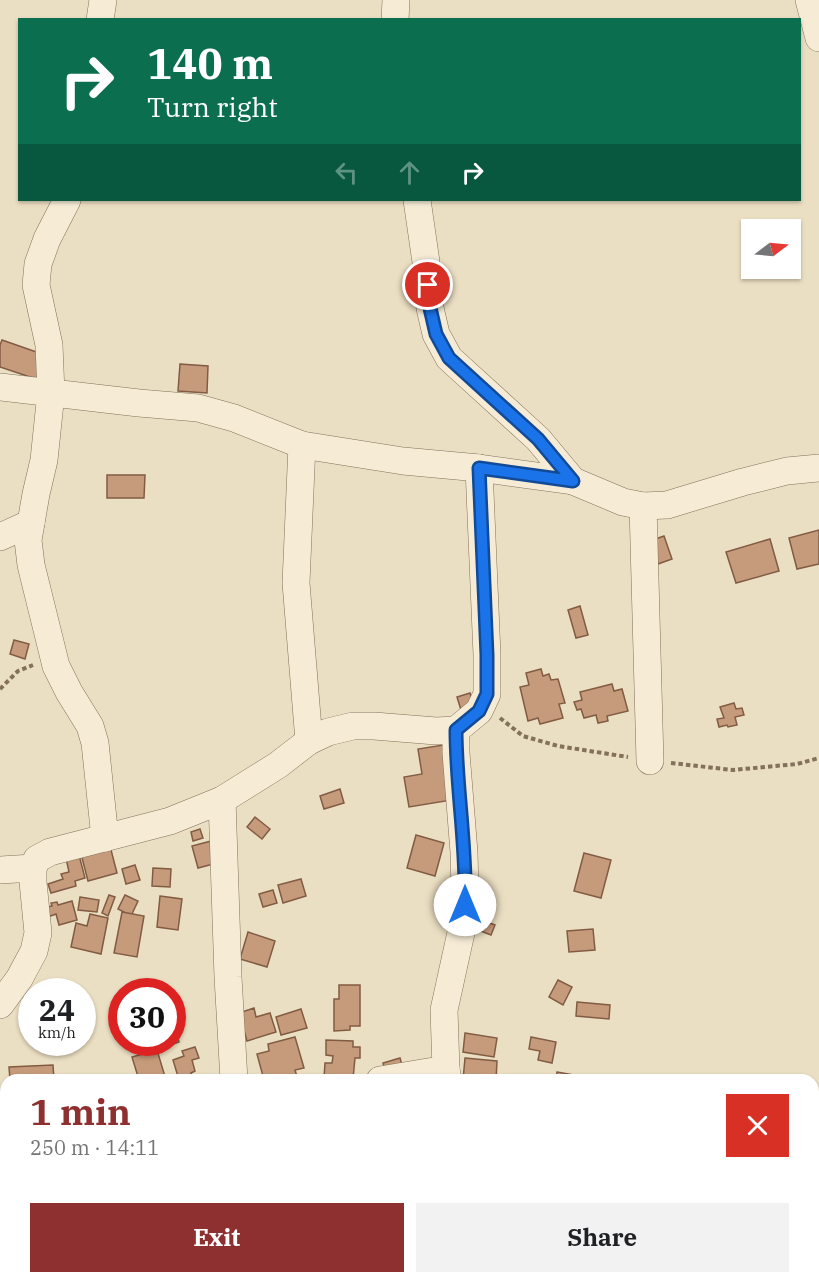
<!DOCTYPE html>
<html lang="en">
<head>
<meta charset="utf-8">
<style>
	:root { --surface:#fff; --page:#f2f2f2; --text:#202124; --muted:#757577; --accent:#8e2f30 }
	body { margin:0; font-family:"IBM Plex Serif",serif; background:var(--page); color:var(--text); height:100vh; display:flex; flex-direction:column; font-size:22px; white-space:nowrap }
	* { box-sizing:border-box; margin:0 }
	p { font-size:20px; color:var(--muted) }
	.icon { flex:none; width:33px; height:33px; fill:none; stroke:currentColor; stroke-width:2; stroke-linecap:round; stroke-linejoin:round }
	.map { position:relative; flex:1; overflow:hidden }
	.side { position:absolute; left:0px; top:1074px; width:819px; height:210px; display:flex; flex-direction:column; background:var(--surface); border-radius:18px 18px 0 0; box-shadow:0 2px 4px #0004 }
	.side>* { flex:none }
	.guide { position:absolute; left:18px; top:18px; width:783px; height:183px; border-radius:0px; box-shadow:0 2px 4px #0004; background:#0b6e4f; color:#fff; overflow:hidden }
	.needle { width:39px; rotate:74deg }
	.buttons { position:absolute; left:741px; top:219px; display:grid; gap:12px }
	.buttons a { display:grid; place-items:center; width:60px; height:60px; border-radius:0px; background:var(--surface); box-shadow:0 2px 4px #0004; font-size:30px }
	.speed { position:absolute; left:18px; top:978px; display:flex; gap:12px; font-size:30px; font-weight:700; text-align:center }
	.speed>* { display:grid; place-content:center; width:78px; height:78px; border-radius:50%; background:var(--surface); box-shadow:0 2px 4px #0004; line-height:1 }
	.speed small { font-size:15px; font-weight:400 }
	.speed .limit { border:9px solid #d22; background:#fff; color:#111 }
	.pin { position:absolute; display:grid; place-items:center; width:51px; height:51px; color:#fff; margin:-26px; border:3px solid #fff; border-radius:50%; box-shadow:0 2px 6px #0007 }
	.me { position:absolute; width:66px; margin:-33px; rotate:0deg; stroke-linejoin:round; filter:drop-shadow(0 0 4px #0008) }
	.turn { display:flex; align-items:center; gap:21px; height:126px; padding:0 30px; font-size:27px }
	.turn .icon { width:78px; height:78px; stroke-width:2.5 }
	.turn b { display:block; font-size:42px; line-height:51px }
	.lanes { display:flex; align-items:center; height:57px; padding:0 30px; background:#0003; justify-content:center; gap:30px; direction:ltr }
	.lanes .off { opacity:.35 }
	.round { display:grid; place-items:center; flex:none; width:63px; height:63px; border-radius:0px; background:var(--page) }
	.headline { display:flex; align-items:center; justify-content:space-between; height:102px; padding:0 30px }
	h1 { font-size:36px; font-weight:700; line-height:45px; color:var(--accent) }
	.action { display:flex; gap:12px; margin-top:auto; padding:12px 30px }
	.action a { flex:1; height:69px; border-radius:0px; background:var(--accent); color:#fff; font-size:24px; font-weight:700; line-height:69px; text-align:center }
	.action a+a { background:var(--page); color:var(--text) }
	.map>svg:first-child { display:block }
	.building { fill:#c69b7b; stroke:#815c43; stroke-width:1.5 }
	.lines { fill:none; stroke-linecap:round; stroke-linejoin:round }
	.minor-casing { stroke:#83715b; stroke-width:28 }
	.path { stroke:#83715b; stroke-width:4; stroke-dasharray:4.5 3; stroke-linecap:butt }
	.minor { stroke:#f6ecd6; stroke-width:27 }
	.route-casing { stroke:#114b97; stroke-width:15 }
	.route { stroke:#1a73e8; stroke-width:10 }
</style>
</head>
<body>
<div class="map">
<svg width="819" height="1284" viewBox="0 0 819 1284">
	<rect width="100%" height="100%" fill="#ebdfc3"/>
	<g class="building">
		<polygon points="2,340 45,355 36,379 0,367 0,345"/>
		<polygon points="180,364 208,366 207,393 178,391"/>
		<polygon points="107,475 145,475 144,498 107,498"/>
		<polygon points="819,530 819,564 797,569 789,538"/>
		<polygon points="664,536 672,559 658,564 650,541"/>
		<polygon points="770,539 779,571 736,583 726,552"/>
		<polygon points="580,606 588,635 576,638 568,610"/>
		<polygon points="14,640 29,644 25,659 10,654"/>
		<polygon points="541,669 543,676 549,674 551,680 558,679 565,703 559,704 563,718 540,724 538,718 528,721 520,687 529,685 526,673"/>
		<polygon points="612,684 614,691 622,689 628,711 607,716 608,721 598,723 596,715 584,718 581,709 577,710 574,702 582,700 580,692"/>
		<polygon points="470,693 474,707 461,710 457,697"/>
		<polygon points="734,703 736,709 742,708 744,715 735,717 737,725 728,727 727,725 719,727 717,719 724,718 720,707"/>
		<polygon points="443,745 452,800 409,807 404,777 422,774 418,749"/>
		<polygon points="340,789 344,803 324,809 320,796"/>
		<polygon points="255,817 270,829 262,839 247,827"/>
		<polygon points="200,829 203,838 193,841 191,832"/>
		<polygon points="416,835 444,843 435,876 407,868"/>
		<polygon points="215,840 221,862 198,868 192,846"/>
		<polygon points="110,846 117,873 88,881 81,854"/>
		<polygon points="584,853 611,860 601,898 574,891"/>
		<polygon points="79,855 85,878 75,881 76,886 51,893 48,884 63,879 61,874 69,872 66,858"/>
		<polygon points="135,865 140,880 126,884 122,869"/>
		<polygon points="153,868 171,869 170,887 152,886"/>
		<polygon points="301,879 306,896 283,903 278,885"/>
		<polygon points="273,890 277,903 263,907 259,894"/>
		<polygon points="109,895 115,897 108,916 102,913"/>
		<polygon points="125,895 138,901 131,916 118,909"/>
		<polygon points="160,896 182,899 178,930 157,927"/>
		<polygon points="80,897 99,900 97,912 78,910"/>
		<polygon points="72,901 77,920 59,925 56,914 45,918 42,908 52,906 51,903 57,902 58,905"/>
		<polygon points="122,912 144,916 137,957 114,953"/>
		<polygon points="90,914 108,918 101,954 71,947 76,923 87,926"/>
		<polygon points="481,920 495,925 491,935 478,930"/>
		<polygon points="593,929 595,950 569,952 567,931"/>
		<polygon points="248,932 275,941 267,967 240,959"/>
		<polygon points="558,980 572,987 563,1005 549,997"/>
		<polygon points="339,985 360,985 360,1026 350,1026 350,1030 334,1031 334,999 339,999"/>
		<polygon points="577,1002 610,1005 609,1019 576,1016"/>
		<polygon points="254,1008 256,1017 270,1013 276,1032 247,1041 239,1013"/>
		<polygon points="301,1009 307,1028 281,1035 276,1017"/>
		<polygon points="32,1010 32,1025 31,1025 27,1011"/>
		<polygon points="181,1021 183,1029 176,1032 179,1042 167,1046 166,1042 172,1042 172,1023"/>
		<polygon points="465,1033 497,1038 494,1057 463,1052"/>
		<polygon points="295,1037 304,1068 295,1070 298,1080 264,1080 257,1054 269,1051 268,1044"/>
		<polygon points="531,1037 556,1042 552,1063 538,1060 540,1051 529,1049"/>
		<polygon points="326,1040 353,1041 353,1047 360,1047 360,1058 355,1058 353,1079 324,1078 325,1063 332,1063 333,1056 326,1055"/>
		<polygon points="195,1047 199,1058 192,1060 195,1071 191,1073 193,1080 179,1080 173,1060 184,1056 182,1051"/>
		<polygon points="157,1050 166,1080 139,1080 132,1057"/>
		<polygon points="400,1058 404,1072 387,1077 383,1063"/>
		<polygon points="465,1058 497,1061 496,1080 463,1080"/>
		<polygon points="53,1065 54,1080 10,1080 9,1067"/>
		<polygon points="557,1072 580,1076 579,1080 556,1080"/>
		<polygon points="4,1250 6,1256 6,1278 12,1278 14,1284 0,1284 0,1251"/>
		<polygon points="605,1278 633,1278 634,1284 597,1284 596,1280"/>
	</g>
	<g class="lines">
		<defs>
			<g id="minor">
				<polyline points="809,0 819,38"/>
				<polyline points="100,20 103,0"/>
				<polyline points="395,20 396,0"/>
				<polyline points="67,200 47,239 38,264 36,285 49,345 51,393 44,460 36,494 28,540 31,565 56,666 69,692 90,726 95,743 105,838"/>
				<polyline points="417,200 426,262 430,308 436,334 449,358 538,439 573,481"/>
				<polyline points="0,387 139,403 198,408 234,418 302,445 403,461 479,468 573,481 623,502 643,506 667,505 743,482 787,471 819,468"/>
				<polyline points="302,445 296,583 309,741"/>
				<polyline points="643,506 650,761"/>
				<polyline points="0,537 31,523"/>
				<polyline points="222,800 228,977 234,1080"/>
				<polyline points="0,870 33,868"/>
				<polyline points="0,1005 19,979 34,951 38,933 33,882 33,868 37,859 50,852 170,821 222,800 278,765 309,741 328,732 353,726 374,726 436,731 456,730"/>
				<polyline points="380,1080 446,1069"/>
				<polyline points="448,1080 446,1069 444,1010 464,919 465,890 464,852 456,753 456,730 479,711 487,694 487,655 479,468"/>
				<polyline points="0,1119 6,1130"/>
				<polyline points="90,1278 95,1284"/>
				<polyline points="480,1278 481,1284"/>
			</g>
		</defs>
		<use href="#minor" class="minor-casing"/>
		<g class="path">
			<polyline points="0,689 18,671 33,665"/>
			<polyline points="500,718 523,736 558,746 628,757"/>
			<polyline points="671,763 733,770 797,764 819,758"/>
			<polyline points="646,1278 648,1284"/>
		</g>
		<use href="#minor" class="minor"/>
	</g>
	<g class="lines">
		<defs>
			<path id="route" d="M428 285 430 308 436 334 449 358 538 439 573 481 479 468 487 655V694L479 711 456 730C456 788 467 846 465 905"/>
		</defs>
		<use href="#route" class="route-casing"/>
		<use href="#route" class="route"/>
	</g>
</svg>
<div class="buttons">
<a><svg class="needle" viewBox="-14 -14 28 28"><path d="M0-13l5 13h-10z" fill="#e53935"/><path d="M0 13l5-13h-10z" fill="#757577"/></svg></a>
</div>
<div class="speed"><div>24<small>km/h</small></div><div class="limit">30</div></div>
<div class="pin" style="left:428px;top:285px;background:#d93025"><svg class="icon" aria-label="arrive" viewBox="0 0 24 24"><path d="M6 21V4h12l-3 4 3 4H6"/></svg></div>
<svg class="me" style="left:465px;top:905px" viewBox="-20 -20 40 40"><circle r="19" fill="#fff"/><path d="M0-13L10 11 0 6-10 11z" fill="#1a73e8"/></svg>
<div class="guide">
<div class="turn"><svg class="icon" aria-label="right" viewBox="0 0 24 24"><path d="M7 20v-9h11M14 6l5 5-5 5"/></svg><div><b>140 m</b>Turn right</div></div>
<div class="lanes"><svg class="icon off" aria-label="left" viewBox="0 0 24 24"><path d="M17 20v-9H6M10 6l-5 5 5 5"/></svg><svg class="icon off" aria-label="ahead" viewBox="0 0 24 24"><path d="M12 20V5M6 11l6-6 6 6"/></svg><svg class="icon" aria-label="right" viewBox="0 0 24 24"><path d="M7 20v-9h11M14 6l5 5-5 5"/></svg></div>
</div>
<section class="side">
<div class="headline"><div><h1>1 min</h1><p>250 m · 14:11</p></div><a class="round" style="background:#d93025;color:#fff"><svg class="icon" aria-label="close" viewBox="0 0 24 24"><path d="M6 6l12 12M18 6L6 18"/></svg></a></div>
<div class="action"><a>Exit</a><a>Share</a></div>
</section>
</div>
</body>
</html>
